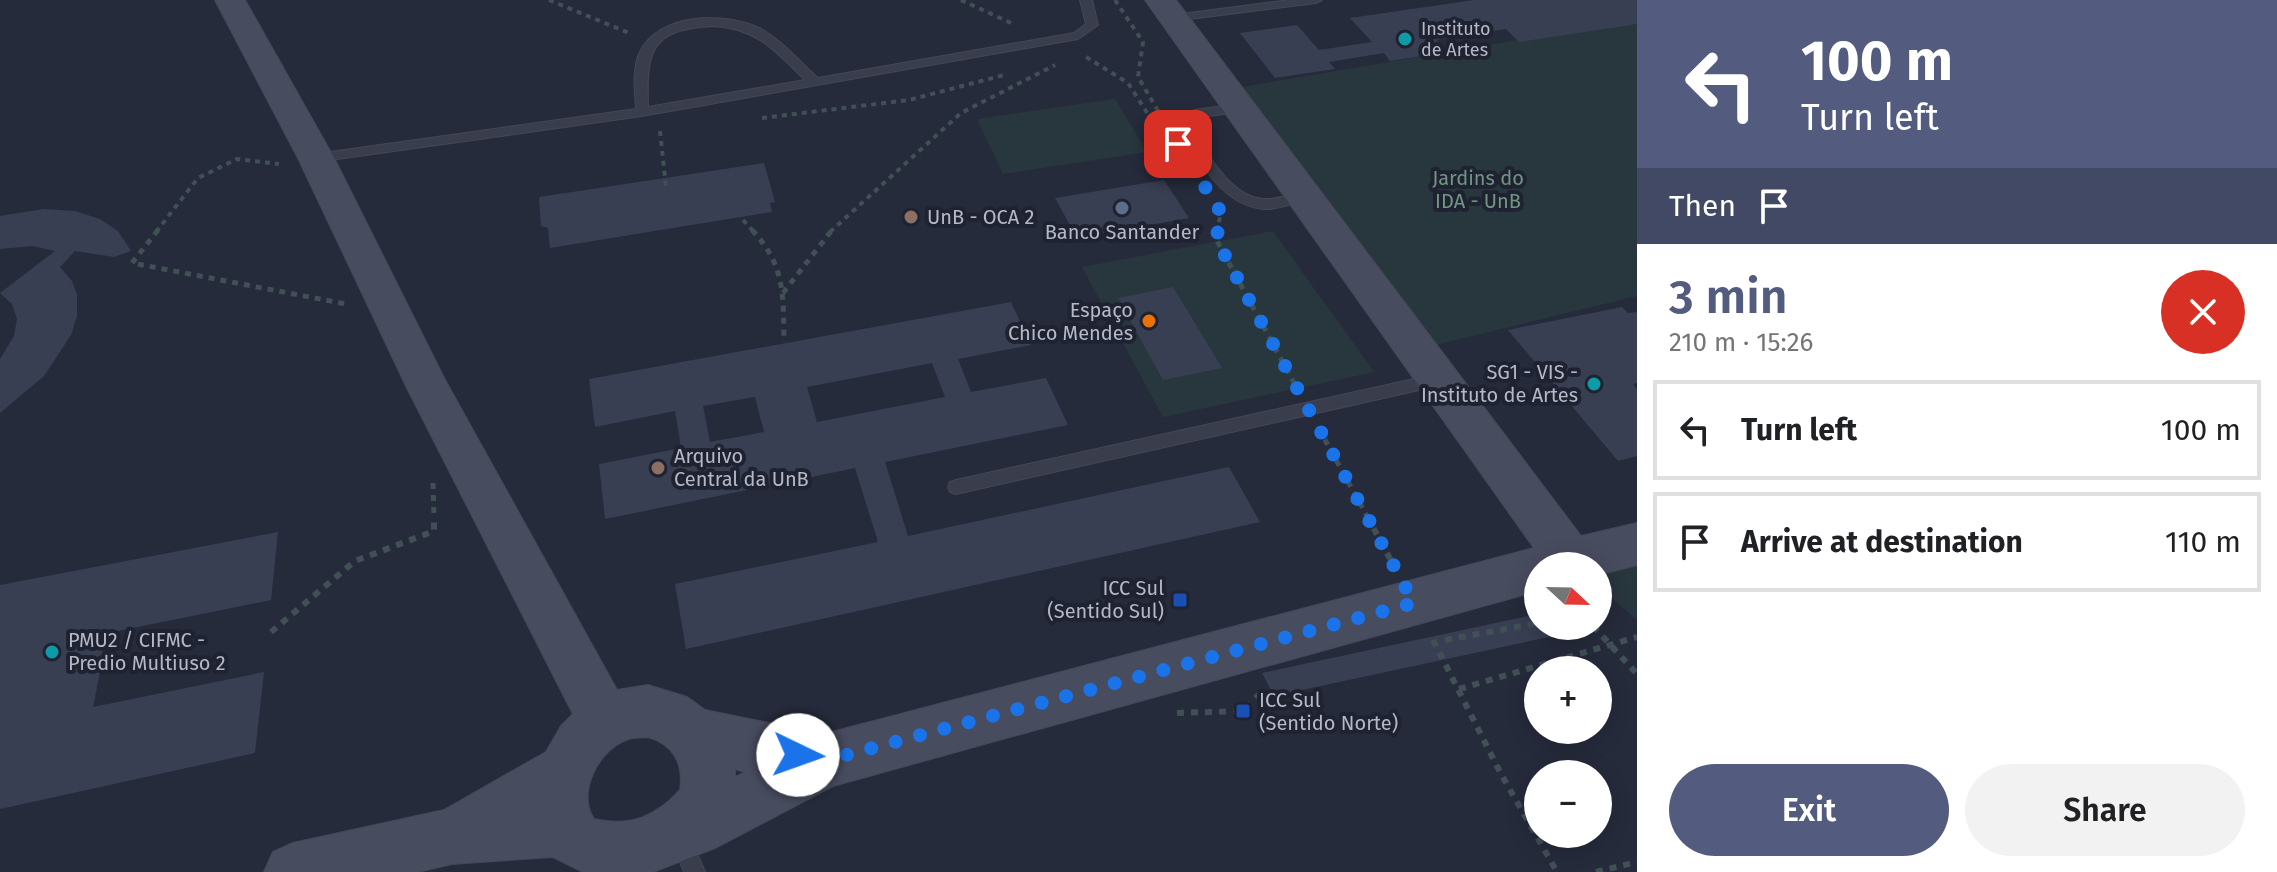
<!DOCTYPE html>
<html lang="en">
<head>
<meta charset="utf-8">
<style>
	:root { --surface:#fff; --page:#f2f2f2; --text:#202124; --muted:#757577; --line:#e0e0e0; --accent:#535c7f }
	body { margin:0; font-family:"Fira Sans",sans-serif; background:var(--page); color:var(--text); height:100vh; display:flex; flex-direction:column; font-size:30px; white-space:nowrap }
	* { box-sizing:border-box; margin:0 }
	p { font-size:26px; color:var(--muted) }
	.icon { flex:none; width:44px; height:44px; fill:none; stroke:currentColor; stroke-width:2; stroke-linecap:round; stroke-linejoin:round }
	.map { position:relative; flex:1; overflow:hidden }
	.sheet { display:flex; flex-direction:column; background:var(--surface); width:640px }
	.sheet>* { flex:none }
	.banner { background:#535c7f; color:#fff; overflow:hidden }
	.needle { width:52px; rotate:112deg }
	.tools { position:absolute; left:1524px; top:552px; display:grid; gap:16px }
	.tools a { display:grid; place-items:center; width:88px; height:88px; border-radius:50%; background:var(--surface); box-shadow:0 4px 20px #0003; font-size:40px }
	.pin { position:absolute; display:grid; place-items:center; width:68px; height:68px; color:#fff; margin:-34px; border-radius:16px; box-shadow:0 4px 12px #0006 }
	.me { position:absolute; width:88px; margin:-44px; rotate:93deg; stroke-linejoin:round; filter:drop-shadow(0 0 6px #0008) }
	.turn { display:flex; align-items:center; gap:28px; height:168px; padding:0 32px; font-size:36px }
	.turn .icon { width:104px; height:104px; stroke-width:2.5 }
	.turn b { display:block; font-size:56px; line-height:68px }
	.then { display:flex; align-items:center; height:76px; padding:0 32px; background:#0003; gap:16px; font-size:30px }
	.round { display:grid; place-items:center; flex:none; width:84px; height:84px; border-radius:42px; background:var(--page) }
	.overview { display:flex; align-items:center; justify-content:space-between; height:136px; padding:0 32px }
	h1 { font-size:48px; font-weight:600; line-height:60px; color:var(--accent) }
	.primary-button { display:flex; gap:16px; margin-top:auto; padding:16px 32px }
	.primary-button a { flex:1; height:92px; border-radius:48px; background:var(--accent); color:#fff; font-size:32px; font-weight:600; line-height:92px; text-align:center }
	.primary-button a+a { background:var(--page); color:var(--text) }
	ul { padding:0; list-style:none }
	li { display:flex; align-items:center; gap:24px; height:100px; margin:0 16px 12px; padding:0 16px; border:4px solid var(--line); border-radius:0px }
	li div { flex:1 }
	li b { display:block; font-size:30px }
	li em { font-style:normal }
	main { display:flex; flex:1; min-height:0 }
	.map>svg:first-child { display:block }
	.green { fill:#28373d }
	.building { fill:#383f52; fill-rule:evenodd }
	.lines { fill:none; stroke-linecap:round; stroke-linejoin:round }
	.lane-casing { stroke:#434755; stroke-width:2 }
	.secondary-casing { stroke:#434755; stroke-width:2 }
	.path-far2 { stroke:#415055; stroke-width:4; stroke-dasharray:5 5; stroke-linecap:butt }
	.path-far1 { stroke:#415055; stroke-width:5; stroke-dasharray:6 6; stroke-linecap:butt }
	.path { stroke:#415055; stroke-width:6; stroke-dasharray:7 7; stroke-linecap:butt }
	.lane { fill:#3a3e4c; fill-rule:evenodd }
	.secondary { fill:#484c5f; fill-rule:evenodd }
	.route { stroke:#1a73e8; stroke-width:14; stroke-dasharray:0 25.2 }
	.culture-dot { fill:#0f9aa8; stroke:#1f2331; stroke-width:3 }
	.service-dot { fill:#5c6f8a; stroke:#1f2331; stroke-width:3 }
	.education-dot { fill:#8d6e63; stroke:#1f2331; stroke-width:3 }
	.food-dot { fill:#e8710a; stroke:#1f2331; stroke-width:3 }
	.transit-dot { fill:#1a4fb4; stroke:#1f2331; stroke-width:3 }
	.labels { text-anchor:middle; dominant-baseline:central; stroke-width:8; stroke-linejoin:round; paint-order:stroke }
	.far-poi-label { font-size:18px; fill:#b5b9c7; stroke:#1f2331; text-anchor:start }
	.park-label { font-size:20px; fill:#6f967f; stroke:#1f2331 }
	.poi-label { font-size:20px; fill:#b5b9c7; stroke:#1f2331; text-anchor:start }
</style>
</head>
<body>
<main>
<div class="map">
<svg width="1637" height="872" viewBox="0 0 1637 872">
	<rect width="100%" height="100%" fill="#262b3c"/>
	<g class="green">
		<polygon points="1637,20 1637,296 1414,350 1225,90"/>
		<polygon points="1115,99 1147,152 1003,174 977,119"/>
		<polygon points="1273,231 1374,372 1163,417 1082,267"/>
		<polygon points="1637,544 1637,620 1598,586 1598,566"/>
	</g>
	<g class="building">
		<polygon points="1474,0 1637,0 1637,24 1519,42 1506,29 1436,40 1448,52 1390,61 1384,53 1329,62 1335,69 1275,78 1240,33 1297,25 1319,50 1372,42 1350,18"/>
		<polygon points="764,163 775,202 770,203 772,212 550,248 548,228 541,226 539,197"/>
		<polygon points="1164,180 1189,218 1077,238 1055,198"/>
		<polygon points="44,209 75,211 100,219 118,231 131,251 114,257 75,251 60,267 72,281 77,295 77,316 71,335 44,376 0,413 0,359 14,336 17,319 12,304 0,293 55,251 32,246 0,249 0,216"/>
		<polygon points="1173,287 1222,368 1163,380 1118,298"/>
		<path d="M1011 302 1031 345 958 359 971 392 1046 378 1068 425 885 462 908 536 1229 467 1260 522 686 649 675 584 878 542 855 468 605 519 599 464 681 448 675 411 595 427 589 379ZM932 363 945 397 817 422 807 387ZM755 397 764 432 710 442 703 406Z"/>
		<polygon points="1622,307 1628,313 1637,312 1637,383 1633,384 1637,389 1637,456 1618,461 1508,330"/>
		<polygon points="278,532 271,600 108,633 93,707 264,672 255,753 0,809 0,585"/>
		<polygon points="1538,614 1538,626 1573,626 1577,631 1274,696 1262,673"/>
	</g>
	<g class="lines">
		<defs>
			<g id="lane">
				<path d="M1080 0H1092L1098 25 1078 39 642 116 316 162 310 158 316 154 636 109C635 91 632 71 639 54 657 12 727 11 761 29 783 41 799 62 818 78L1074 33 1086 24ZM714 26C759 29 775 51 805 80L648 107C646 50 651 29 714 26Z"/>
				<polygon points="1290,0 1322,0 1316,3 1174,21 1168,18 1174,15"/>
				<path d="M1239 104 1243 105V111L1197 118 1193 120 1191 129C1209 154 1229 196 1263 199 1276 200 1289 195 1301 192L1306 194V200C1294 203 1281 208 1269 209 1224 210 1200 161 1179 129L1181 118 1194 110Z"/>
				<polygon points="1437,374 1445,380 1437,386 956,494 950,492 948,487 950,482 956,480"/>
				<polygon points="682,832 689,835 705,872 684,872 672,842 675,835"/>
			</g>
			<path id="secondary" d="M215 0H245L334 158 444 378 617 690 648 685 687 697 705 710 824 734 1534 548 1145 0H1176L1581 536 1637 523V565L1598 575V566H1538V591L833 786 715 848 653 872H583L553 857 452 864 418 872H264L273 852 293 843 444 810 546 752 561 726 573 714 407 388 298 158ZM648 737C674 744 684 765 680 790 656 817 630 827 594 819 576 793 599 748 629 739 634 737 642 738 648 737ZM735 769 745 772H746L735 777Z"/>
		</defs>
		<use href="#lane" class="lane-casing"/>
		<use href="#secondary" class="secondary-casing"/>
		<g class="path-far2">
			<polyline points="549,0 629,33"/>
			<polyline points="961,0 1011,23"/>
			<polyline points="1115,0 1143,42 1138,77 1163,119"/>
			<polyline points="1086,57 1128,83 1153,122 1163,123"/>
			<polyline points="762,118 909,100 1004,75"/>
			<polyline points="660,131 666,187"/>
			<polyline points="743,220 754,232"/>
			<polyline points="156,232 198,178 237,159 279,164"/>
			<polyline points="830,232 961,113 1055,65"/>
			<polyline points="1217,232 1221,212"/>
		</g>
		<g class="path-far1">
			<polyline points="158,230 132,263 346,304"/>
			<path d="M752 230C786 266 783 296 784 342"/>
			<polyline points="1218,230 1216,239 1295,385"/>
			<polyline points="783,293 832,230"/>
			<polyline points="1319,429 1368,518"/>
			<polyline points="433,483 434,518"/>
		</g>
		<g class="path">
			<polyline points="1367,516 1395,568"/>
			<polyline points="1593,626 1637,674"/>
			<polyline points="271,632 355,561 434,531 434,516"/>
			<polyline points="1433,640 1501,774 1557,872"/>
			<polyline points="1445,640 1538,623"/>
			<polyline points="1459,689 1637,637"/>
			<polyline points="1177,713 1243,711 1265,688"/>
			<polyline points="1596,872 1637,862"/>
		</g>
		<use href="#lane" class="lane"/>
		<use href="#secondary" class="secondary"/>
	</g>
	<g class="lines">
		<polyline class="route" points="798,755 824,761 1414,603 1216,239 1222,214 1178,144"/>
	</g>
	<g class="culture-dot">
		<circle cx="1405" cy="39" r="8"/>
		<circle cx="1594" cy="384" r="8"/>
		<circle cx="52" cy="652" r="8"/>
	</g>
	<circle class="service-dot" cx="1122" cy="208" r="8"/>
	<g class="education-dot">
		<circle cx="911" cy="217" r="8"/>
		<circle cx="658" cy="468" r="8"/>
	</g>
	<circle class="food-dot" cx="1149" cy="321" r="8"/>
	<g class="transit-dot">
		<rect x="1172" y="592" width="16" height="16" rx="4"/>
		<rect x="1235" y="703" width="16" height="16" rx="4"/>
	</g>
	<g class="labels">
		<g class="far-poi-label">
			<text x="1421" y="29">Instituto<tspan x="1421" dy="21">de Artes</tspan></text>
		</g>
		<g class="park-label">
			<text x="1478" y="178">Jardins do<tspan x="1478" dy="23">IDA - UnB</tspan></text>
		</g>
		<g class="poi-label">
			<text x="927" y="217">UnB - OCA 2</text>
			<text x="1122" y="232" text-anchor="middle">Banco Santander</text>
			<text x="1133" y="310" text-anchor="end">Espaço<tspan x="1133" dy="23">Chico Mendes</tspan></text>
			<text x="1578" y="372" text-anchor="end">SG1 - VIS -<tspan x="1578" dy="23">Instituto de Artes</tspan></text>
			<text x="674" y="456">Arquivo<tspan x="674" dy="23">Central da UnB</tspan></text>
			<text x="1164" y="588" text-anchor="end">ICC Sul<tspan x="1164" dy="23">(Sentido Sul)</tspan></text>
			<text x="68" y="640">PMU2 / CIFMC -<tspan x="68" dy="23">Predio Multiuso 2</tspan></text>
			<text x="1259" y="700">ICC Sul<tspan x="1259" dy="23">(Sentido Norte)</tspan></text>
		</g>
	</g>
</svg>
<div class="tools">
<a><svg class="needle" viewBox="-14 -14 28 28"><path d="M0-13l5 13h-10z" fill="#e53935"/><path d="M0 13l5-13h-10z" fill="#757577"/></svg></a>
<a>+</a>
<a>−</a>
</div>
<div class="pin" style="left:1178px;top:144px;background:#d93025"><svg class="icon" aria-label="arrive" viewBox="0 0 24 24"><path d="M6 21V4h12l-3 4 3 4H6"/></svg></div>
<svg class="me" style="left:798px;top:755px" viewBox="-20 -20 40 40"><circle r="19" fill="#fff"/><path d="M0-13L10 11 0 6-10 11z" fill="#1a73e8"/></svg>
</div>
<section class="sheet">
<div class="banner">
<div class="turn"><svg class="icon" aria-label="left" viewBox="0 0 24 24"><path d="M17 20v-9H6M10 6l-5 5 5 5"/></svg><div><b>100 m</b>Turn left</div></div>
<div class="then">Then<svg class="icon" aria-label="arrive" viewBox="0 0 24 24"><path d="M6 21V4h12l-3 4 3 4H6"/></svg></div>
</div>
<div class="overview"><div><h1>3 min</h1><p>210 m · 15:26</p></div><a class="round" style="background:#d93025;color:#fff"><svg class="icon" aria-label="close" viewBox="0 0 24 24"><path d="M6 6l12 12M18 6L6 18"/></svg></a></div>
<ul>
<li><svg class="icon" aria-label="left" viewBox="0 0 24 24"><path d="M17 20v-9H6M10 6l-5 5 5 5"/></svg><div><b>Turn left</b></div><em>100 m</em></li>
<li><svg class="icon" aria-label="arrive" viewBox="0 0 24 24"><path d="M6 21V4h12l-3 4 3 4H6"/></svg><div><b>Arrive at destination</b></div><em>110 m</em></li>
</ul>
<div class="primary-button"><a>Exit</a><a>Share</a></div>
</section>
</main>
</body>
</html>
